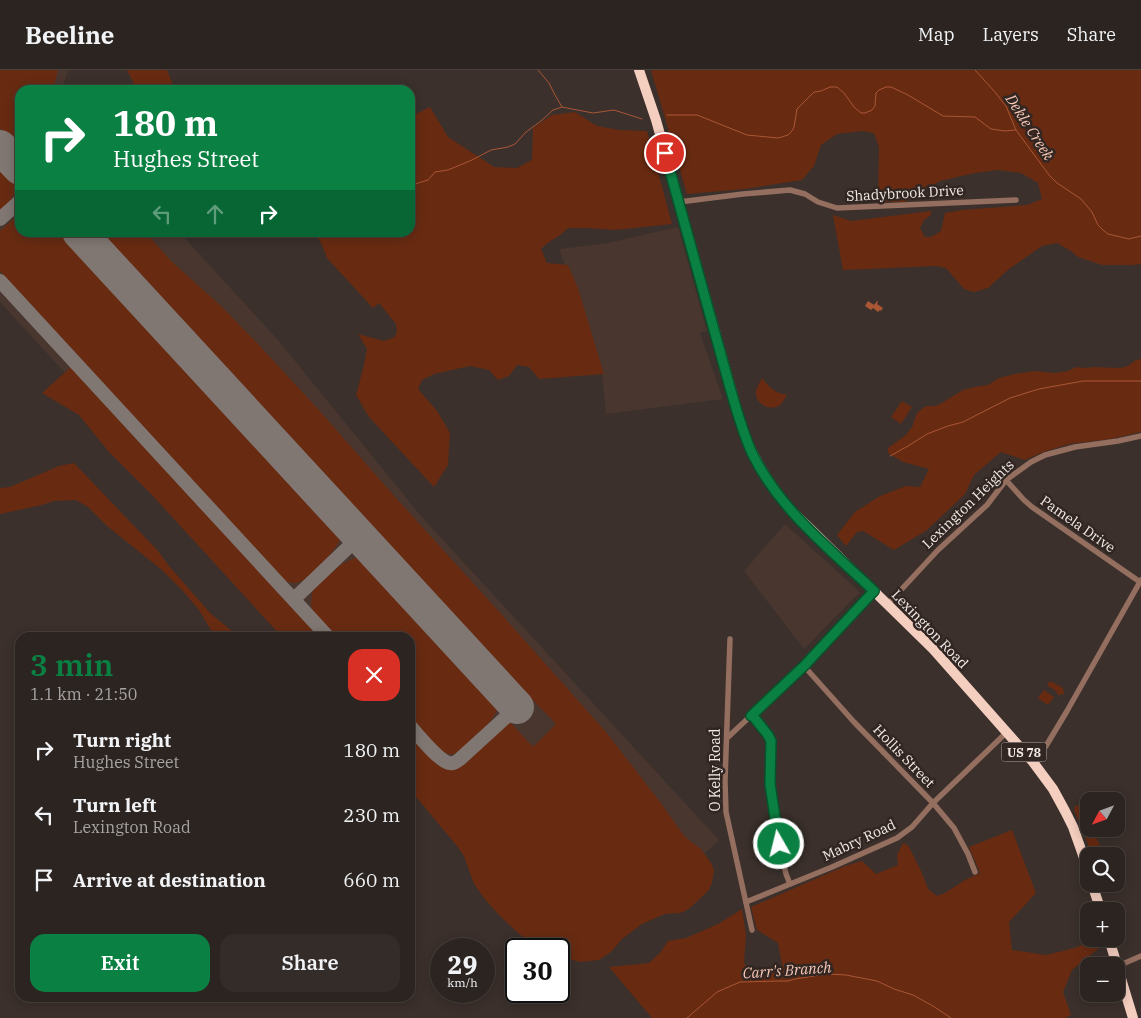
<!DOCTYPE html>
<html lang="en">
<head>
<meta charset="utf-8">
<style>
	:root { --surface:#2c2420; --page:#342c29; --text:#f1f3f6; --muted:#a6a4a5; --line:#48413e; --accent:#0b8043 }
	body { margin:0; font-family:"IBM Plex Serif",serif; background:var(--page); color:var(--text); height:100vh; display:flex; flex-direction:column; font-size:19px; white-space:nowrap }
	* { box-sizing:border-box; margin:0 }
	p { font-size:16px; color:var(--muted) }
	.icon { flex:none; width:28px; height:28px; fill:none; stroke:currentColor; stroke-width:2; stroke-linecap:round; stroke-linejoin:round }
	.map { position:relative; flex:1; overflow:hidden }
	.details { position:absolute; left:15px; top:562px; width:400px; height:370px; display:flex; flex-direction:column; background:var(--surface); border-radius:15px; box-shadow:0 2px 12px #0003,0 0 0 1px var(--line) }
	.details>* { flex:none }
	.banner { position:absolute; left:15px; top:15px; width:400px; height:152px; border-radius:15px; box-shadow:0 2px 12px #0003,0 0 0 1px var(--line); background:#0b8043; color:#fff; overflow:hidden }
	.needle { width:32px; rotate:229deg }
	.buttons { position:absolute; left:1080px; top:722px; display:grid; gap:10px }
	.buttons a { display:grid; place-items:center; width:45px; height:45px; border-radius:10px; background:var(--surface); box-shadow:0 2px 12px #0003,0 0 0 1px var(--line); font-size:25px }
	.speed { position:absolute; left:430px; top:868px; display:flex; gap:10px; font-size:25px; font-weight:700; text-align:center }
	.speed>* { display:grid; place-content:center; width:65px; height:65px; border-radius:50%; background:var(--surface); box-shadow:0 2px 12px #0003,0 0 0 1px var(--line); line-height:1 }
	.speed small { font-size:12px; font-weight:400 }
	.speed .limit { border:2px solid #111; border-radius:8px; background:#fff; color:#111 }
	.pin { position:absolute; display:grid; place-items:center; width:42px; height:42px; color:#fff; margin:-21px; border:2px solid #fff; border-radius:50%; box-shadow:0 1px 5px #0007 }
	.me { position:absolute; width:55px; margin:-28px; rotate:352deg; stroke-linejoin:round; filter:drop-shadow(0 0 4px #0008) }
	.turn { display:flex; align-items:center; gap:18px; height:105px; padding:0 15px; font-size:22px }
	.turn .icon { width:65px; height:65px; stroke-width:2.5 }
	.turn b { display:block; font-size:35px; line-height:42px }
	.lanes { display:flex; align-items:center; height:48px; padding:0 15px; background:#0003; justify-content:center; gap:25px; direction:ltr }
	.lanes .off { opacity:.35 }
	.round { display:grid; place-items:center; flex:none; width:52px; height:52px; border-radius:15px; background:var(--page) }
	.summary { display:flex; align-items:center; justify-content:space-between; height:85px; padding:0 15px }
	h1 { font-size:30px; font-weight:600; line-height:38px; color:var(--accent) }
	.button { display:flex; gap:10px; margin-top:auto; padding:10px 15px }
	.button a { flex:1; height:58px; border-radius:15px; background:var(--accent); color:#fff; font-size:20px; font-weight:600; line-height:58px; text-align:center }
	.button a+a { background:var(--page); color:var(--text) }
	ul { padding:0; list-style:none }
	li { display:flex; align-items:center; gap:15px; height:65px; padding:0 15px }
	li div { flex:1 }
	li b { display:block; font-size:19px }
	li em { font-style:normal }
	header { display:flex; align-items:center; gap:30px; box-sizing:border-box; height:70px; padding:0 25px; background:var(--surface); border-bottom:1px solid var(--line) }
	header strong { font-size:24px }
	nav { display:flex; gap:28px; margin-inline-start:auto; font-size:18px }
	.map>svg:first-child { display:block }
	.built { fill:#48362f }
	.green { fill:#682b12 }
	.water { fill:#aa5635 }
	.lines { fill:none; stroke-linecap:round; stroke-linejoin:round }
	.stream { stroke:#aa5635; stroke-width:1 }
	.taxiway { stroke:#807672; stroke-width:14 }
	.runway { stroke:#807672; stroke-width:34 }
	.street { stroke:#946e5f; stroke-width:5.5 }
	.highway { stroke:#f4cebf; stroke-width:10 }
	.route-casing { stroke:#07532c; stroke-width:12 }
	.route { stroke:#0b8043; stroke-width:9 }
	.labels { text-anchor:middle; dominant-baseline:central; stroke-width:5; stroke-linejoin:round; paint-order:stroke }
	.shield { fill:#312622; stroke:#b8afac; stroke-width:1 }
	.shield-label { font-size:12px; font-weight:bold; fill:#f2eae7 }
	.street-label { font-size:14px; fill:#f2eae7; stroke:#312622 }
	.water-label { font-size:15px; font-style:italic; fill:#f6c6b5; stroke:#312622 }
</style>
</head>
<body>
<header>
<strong>Beeline</strong>
<nav><a>Map</a><a>Layers</a><a>Share</a></nav>
</header>
<div class="map">
<svg width="1141" height="948" viewBox="0 0 1141 948">
	<rect width="100%" height="100%" fill="#3b302b"/>
	<g class="built">
		<polygon points="0,0 68,0 62,20 20,20 20,162 180,163 278,270 421,446 719,770 633,851 410,698 410,568 307,567 0,232"/>
		<polygon points="678,157 707,261 700,263 723,329 606,344 601,295 559,179 608,173"/>
		<polygon points="785,454 860,522 804,579 744,501"/>
	</g>
	<g class="green">
		<polygon points="0,0 58,0 53,20 20,20 20,80 0,58"/>
		<polygon points="127,0 167,0 175,20 134,20 133,12"/>
		<polygon points="651,0 1141,0 1141,194 1132,195 1102,195 1078,187 1071,181 1057,173 1042,176 1009,199 988,218 974,222 964,219 946,198 936,196 843,200 833,145 851,151 931,141 931,145 924,150 920,158 925,167 931,167 941,161 945,143 962,140 1027,135 1042,129 1038,113 1021,103 998,100 975,103 940,111 905,132 878,132 879,77 874,63 862,61 837,64 821,75 814,96 802,110 745,119 687,124"/>
		<path d="M430 37 448 67 494 97 517 98 532 90 533 58 552 45 575 42 597 56 619 60 647 61 672 154 615 160 587 158H568C559 168 550 169 541 179L547 193 568 195 578 218 604 304 539 309 529 297 517 295 509 306 498 310 489 300 470 296 434 304 422 310 418 319 437 341 450 363 448 395 434 417 369 347 356 325 364 295 367 279 358 264 384 271 395 267 397 261 396 254 379 233 373 238 327 188 322 175 315 163 410 162V47Z"/>
		<polygon points="0,93 20,115 10,131 0,141"/>
		<path d="M20 143V162L64 163 342 463V467C334 481 310 514 293 513 287 513 283 509 279 505L0 201V161Z"/>
		<path d="M96 163H146L171 191 220 235 257 273 318 339 397 429 503 546 606 662 660 732 685 767 701 779 711 793 714 800 712 813 708 821 690 838 685 841 680 843 665 844 642 854 622 869 611 882 599 890 580 892 559 886V879L537 878 517 862 499 845 484 828 474 814 464 786 457 776 417 728 410 724V665C417 673 432 691 440 696 444 699 450 700 455 699 466 696 498 662 508 652L511 653 533 677 556 654 533 630 530 632Z"/>
		<polygon points="1141,289 1141,362 1110,369 1069,374 1043,382 1025,390 1001,382 974,405 965,424 927,460 894,480 863,461 857,462 846,476 837,465 855,442 880,426 906,416 920,417 929,399 903,392 888,383 888,378 906,365 912,357 917,343 923,338 927,336 935,336 940,334 963,320 975,317 988,315 999,308 1015,304 1035,301 1055,303 1068,301 1076,297 1084,298 1095,297 1120,298 1128,296 1136,290"/>
		<polygon points="71,297 71,298 320,567 282,567 152,425 109,382 79,345 42,323"/>
		<path d="M762 308C769 318 776 323 787 325 785 328 783 332 780 335 770 342 756 334 756 323 756 317 760 313 762 308Z"/>
		<polygon points="902,331 912,337 901,354 891,347"/>
		<polygon points="74,393 158,481 169,496 211,544 231,560 238,567 215,567 199,540 183,521 162,500 107,456 88,437 76,430 54,431 42,435 0,444 0,418 10,417 59,396"/>
		<path d="M361 485 499 635C495 648 485 657 475 666 469 672 463 682 454 684 440 688 419 658 410 648V568L336 567 313 542 311 535 312 523 315 517 342 494Z"/>
		<polygon points="1050,611 1063,618 1064,624 1058,625 1056,621 1048,616 1047,615"/>
		<polygon points="1044,620 1054,627 1048,635 1038,628"/>
		<path d="M1079 735C1087 739 1089 751 1089 759H1092L1102 780 1103 783 1101 786H1092L1084 763 1074 740 1075 736Z"/>
		<polygon points="1012,760 1036,823 1009,852 1012,880 1046,885 1075,878 1095,869 1098,869 1098,879 1072,900 1063,922 1071,945 1065,948 652,948 609,897 649,893 660,883 668,871 686,868 718,854 742,839 746,865 744,893 758,906 783,900 778,873 757,860 751,837 845,796 862,791 876,804 898,795 897,785 903,773 908,775 922,803 928,819 937,826 945,823 965,810 980,803 969,777"/>
	</g>
	<polygon class="water" points="868,231 874,235 877,231 878,232 877,234 883,238 881,241 880,240 878,242 873,238 871,240 865,236"/>
	<g class="lines">
		<g class="stream">
			<polyline points="538,0 549,13 555,25 562,37 593,43 614,40 642,49"/>
			<polyline points="975,0 994,21 1006,36 1016,60 1049,105 1057,113 1081,129 1092,142 1098,155 1103,160 1108,164 1129,169 1141,166"/>
			<polyline points="667,45 697,45 747,65 778,68 788,65 792,61 794,57 797,39 814,22 821,21 830,17 837,17 844,23 854,37 861,43 865,43 872,40 875,36 876,23 879,20 886,17 891,17 908,25 943,46 975,47 991,59 1005,61 1016,60"/>
			<polyline points="410,117 415,114 428,110 435,102 448,100 472,90 491,80 508,77 515,74 526,62 541,51 553,40 562,37"/>
			<polyline points="890,386 908,376 927,364 948,356 963,352 1010,328 1039,319 1083,311 1141,311"/>
			<polyline points="687,948 717,922 740,912 780,911 788,911 795,909 827,904 846,905 877,911 894,919 913,925 933,936 951,948"/>
		</g>
		<g class="taxiway">
			<polyline points="0,149 20,131"/>
			<polyline points="0,211 329,568"/>
			<polyline points="294,529 360,466"/>
			<path d="M410 656C418 665 438 690 449 693 453 694 456 692 460 689L517 637"/>
		</g>
		<g class="runway">
			<polyline points="0,77 20,98"/>
			<polyline points="79,162 517,637"/>
		</g>
		<g class="street">
			<polyline points="679,132 743,124 790,120 805,124 818,132 837,138 1016,130"/>
			<polyline points="1006,410 1024,430 1032,437 1140,512"/>
			<polyline points="887,535 938,480 987,435 1006,410 1031,392 1045,385 1075,377 1118,371 1141,366"/>
			<polyline points="730,569 725,711 726,742 752,860"/>
			<polyline points="804,596 854,652 933,733 954,758 968,784 975,802"/>
			<polyline points="751,646 768,665 771,671 770,714 779,774 786,804 790,814"/>
			<polyline points="727,668 804,596 874,521"/>
			<polyline points="1033,692 1046,676 1067,641 1141,510"/>
			<polyline points="746,832 832,797 897,768 912,757 933,733 1007,662"/>
			<polyline points="1118,896 1141,886"/>
		</g>
		<g class="highway">
			<path d="M639 0 656 50 740 351C750 384 768 413 791 440L933 579 1033 692 1053 719 1065 741 1073 757 1089 802"/>
			<polyline points="1092,814 1101,841"/>
			<polyline points="1109,869 1133,948"/>
		</g>
	</g>
	<g class="lines">
		<defs>
			<path id="route" d="M665 83 731 321C737 342 743 363 752 383 779 439 830 479 874 521L804 596 751 646H753L768 665 771 671 770 714 779 774"/>
		</defs>
		<use href="#route" class="route-casing"/>
		<use href="#route" class="route"/>
	</g>
	<g class="labels">
		<rect class="shield" x="1001.5" y="672.5" width="45" height="19" rx="4"/>
		<g class="shield-label">
			<text x="1024" y="682">US 78</text>
		</g>
		<g class="street-label">
			<text transform="translate(905 123) rotate(-3)">Shadybrook Drive</text>
			<text transform="translate(968 434) rotate(-44)">Lexington Heights</text>
			<text transform="translate(1078 454) rotate(35)">Pamela Drive</text>
			<text transform="translate(930 559) rotate(46)">Lexington Road</text>
			<text transform="translate(904 686) rotate(46)">Hollis Street</text>
			<text transform="translate(715 700) rotate(-90)">O Kelly Road</text>
			<text transform="translate(859 770) rotate(-25)">Mabry Road</text>
		</g>
		<g class="water-label">
			<text transform="translate(1030 57) rotate(57)">Dekle Creek</text>
			<text transform="translate(787 900) rotate(-4)">Carr's Branch</text>
		</g>
	</g>
</svg>
<div class="buttons">
<a><svg class="needle" viewBox="-14 -14 28 28"><path d="M0-13l5 13h-10z" fill="#e53935"/><path d="M0 13l5-13h-10z" fill="#a6a4a5"/></svg></a>
<a><svg class="icon" aria-label="search" viewBox="0 0 24 24"><circle cx="10" cy="10" r="6"/><path d="M15 15l6 6"/></svg></a>
<a>+</a>
<a>−</a>
</div>
<div class="speed"><div>29<small>km/h</small></div><div class="limit">30</div></div>
<div class="pin" style="left:665px;top:83px;background:#d93025"><svg class="icon" aria-label="arrive" viewBox="0 0 24 24"><path d="M6 21V4h12l-3 4 3 4H6"/></svg></div>
<svg class="me" style="left:779px;top:774px" viewBox="-20 -20 40 40"><circle r="17" fill="#0b8043" stroke="#fff" stroke-width="3"/><path d="M0-11L8 9 0 5-8 9z" fill="#fff"/></svg>
<div class="banner">
<div class="turn"><svg class="icon" aria-label="right" viewBox="0 0 24 24"><path d="M7 20v-9h11M14 6l5 5-5 5"/></svg><div><b>180 m</b>Hughes Street</div></div>
<div class="lanes"><svg class="icon off" aria-label="left" viewBox="0 0 24 24"><path d="M17 20v-9H6M10 6l-5 5 5 5"/></svg><svg class="icon off" aria-label="ahead" viewBox="0 0 24 24"><path d="M12 20V5M6 11l6-6 6 6"/></svg><svg class="icon" aria-label="right" viewBox="0 0 24 24"><path d="M7 20v-9h11M14 6l5 5-5 5"/></svg></div>
</div>
<section class="details">
<div class="summary"><div><h1>3 min</h1><p>1.1 km · 21:50</p></div><a class="round" style="background:#d93025;color:#fff"><svg class="icon" aria-label="close" viewBox="0 0 24 24"><path d="M6 6l12 12M18 6L6 18"/></svg></a></div>
<ul>
<li><svg class="icon" aria-label="right" viewBox="0 0 24 24"><path d="M7 20v-9h11M14 6l5 5-5 5"/></svg><div><b>Turn right</b><p>Hughes Street</p></div><em>180 m</em></li>
<li><svg class="icon" aria-label="left" viewBox="0 0 24 24"><path d="M17 20v-9H6M10 6l-5 5 5 5"/></svg><div><b>Turn left</b><p>Lexington Road</p></div><em>230 m</em></li>
<li><svg class="icon" aria-label="arrive" viewBox="0 0 24 24"><path d="M6 21V4h12l-3 4 3 4H6"/></svg><div><b>Arrive at destination</b></div><em>660 m</em></li>
</ul>
<div class="button"><a>Exit</a><a>Share</a></div>
</section>
</div>
</body>
</html>
